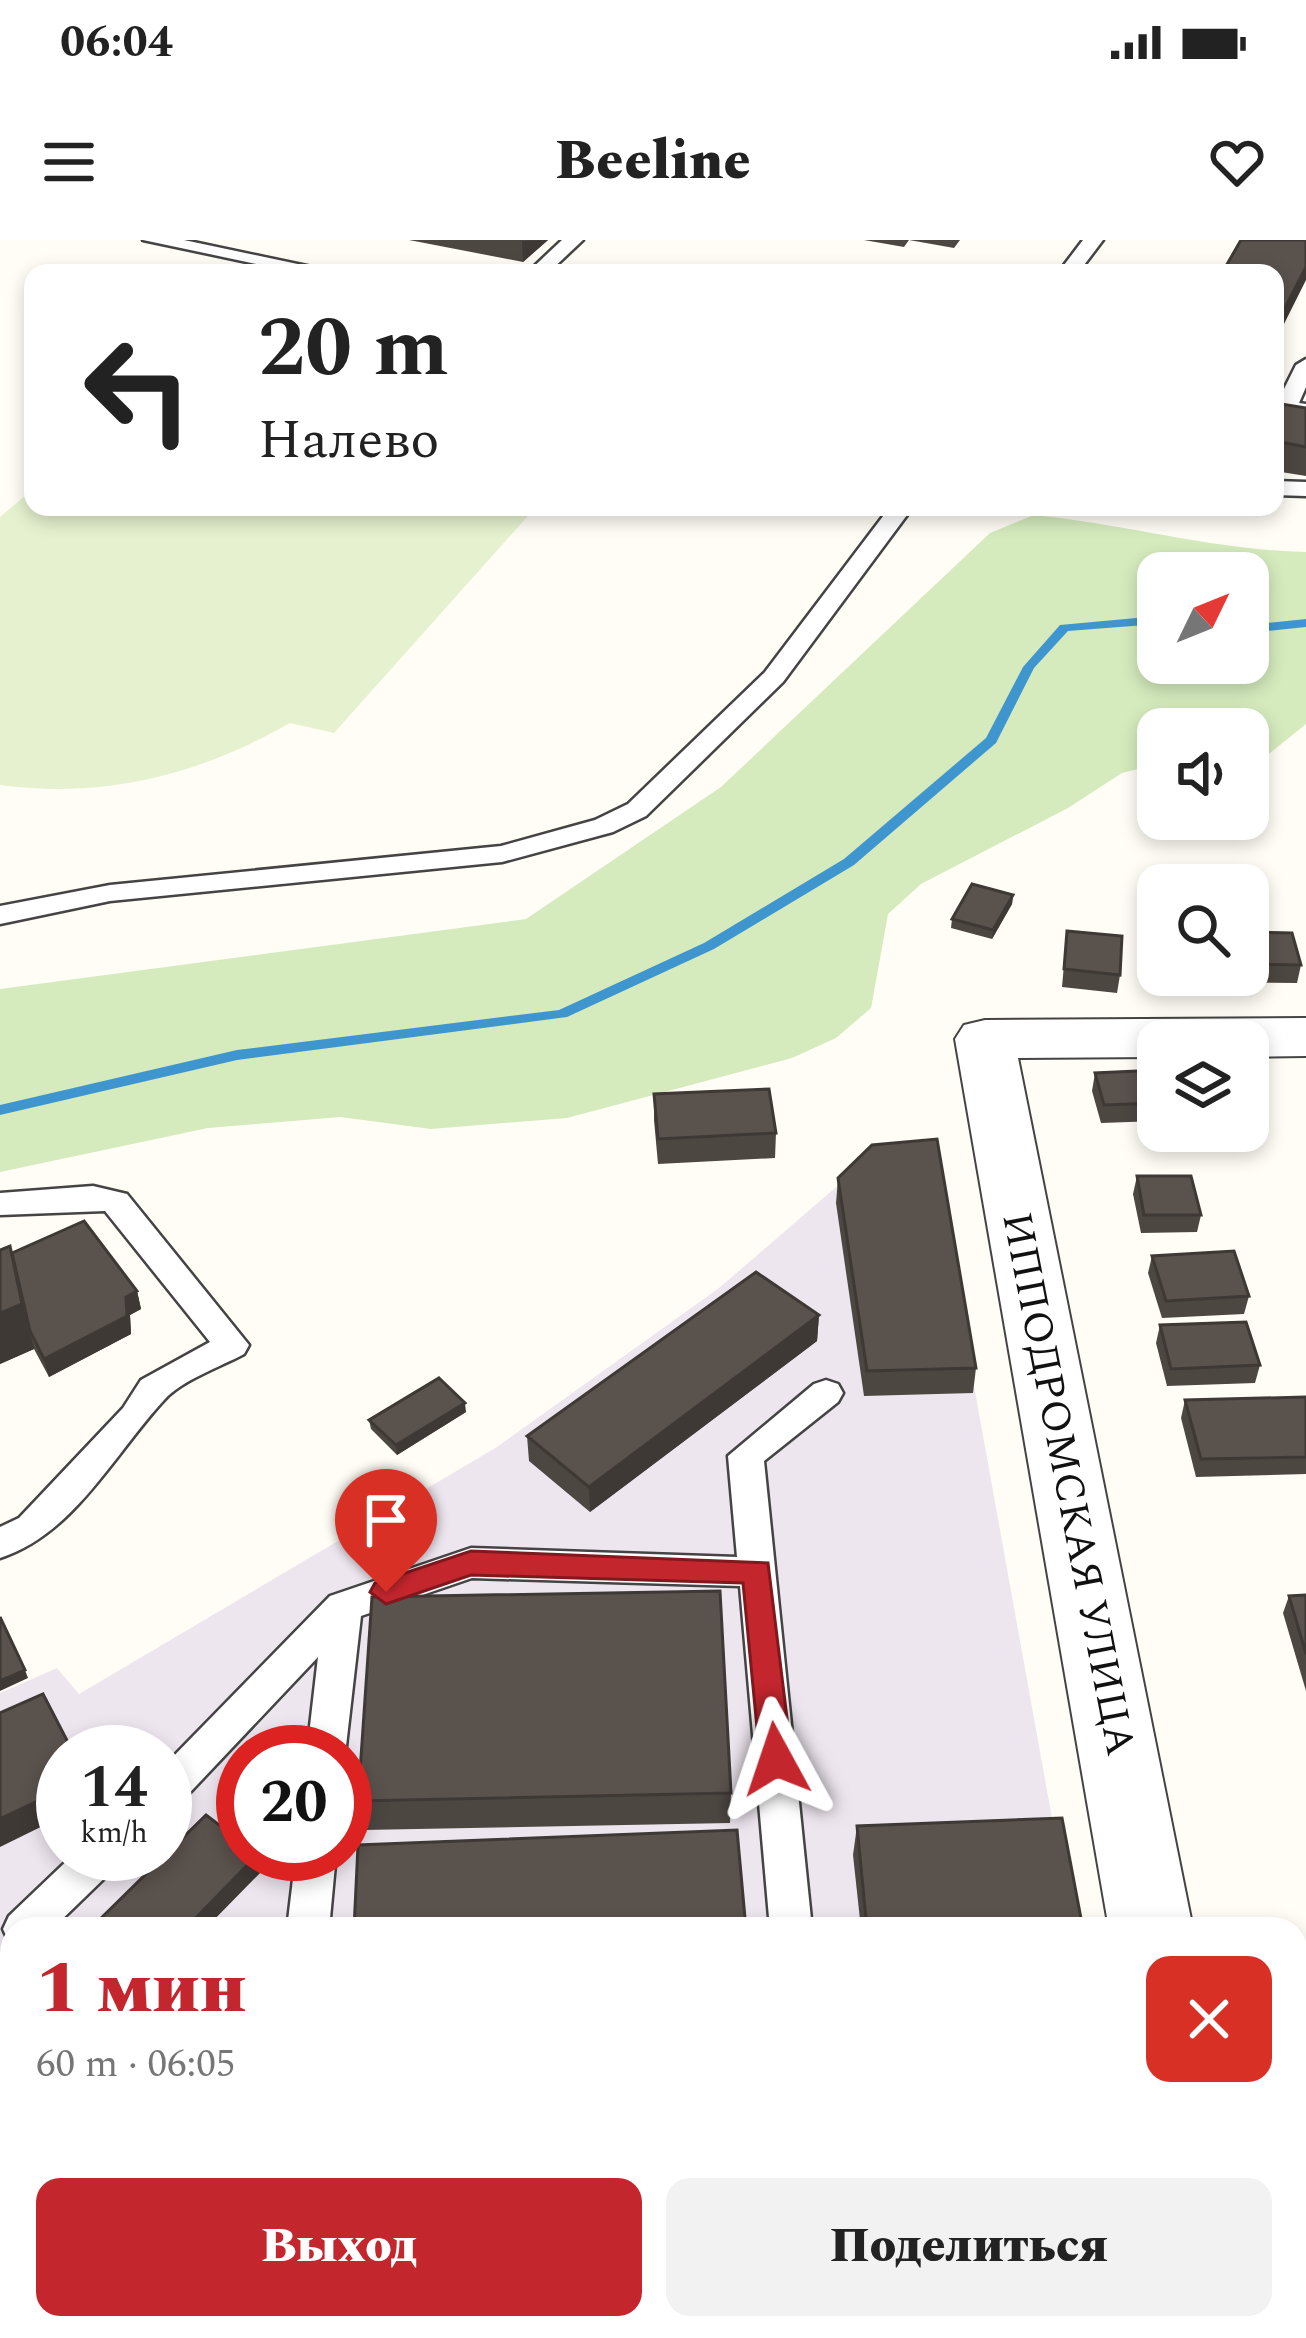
<!DOCTYPE html>
<html lang="ru">
<head>
<meta charset="utf-8">
<style>
	:root { --surface:#fff; --page:#f2f2f2; --text:#222; --muted:#767676; --accent:#c4262e }
	body { margin:0; font-family:Spectral,serif; background:var(--page); color:var(--text); height:100vh; display:flex; flex-direction:column; font-size:45px; white-space:nowrap }
	* { box-sizing:border-box; margin:0 }
	p { font-size:39px; color:var(--muted) }
	.icon { flex:none; width:66px; height:66px; fill:none; stroke:currentColor; stroke-width:2; stroke-linecap:round; stroke-linejoin:round }
	.map { position:relative; flex:1; overflow:hidden }
	.panel { position:absolute; left:0px; top:1677px; width:1308px; height:423px; display:flex; flex-direction:column; background:var(--surface); border-radius:36px 36px 0 0; box-shadow:0 6px 18px #0003 }
	.panel>* { flex:none }
	.hud { position:absolute; left:24px; top:24px; width:1260px; height:252px; border-radius:24px; box-shadow:0 6px 18px #0003; background:#fff; color:var(--text); overflow:hidden }
	.needle { width:78px; rotate:47deg }
	.tools { position:absolute; left:1137px; top:312px; display:grid; gap:24px }
	.tools a { display:grid; place-items:center; width:132px; height:132px; border-radius:24px; background:var(--surface); box-shadow:0 6px 18px #0003; font-size:60px }
	.speed { position:absolute; left:36px; top:1485px; display:flex; gap:24px; font-size:60px; font-weight:700; text-align:center }
	.speed>* { display:grid; place-content:center; width:156px; height:156px; border-radius:50%; background:var(--surface); box-shadow:0 6px 18px #0003; line-height:1 }
	.speed small { font-size:30px; font-weight:400 }
	.speed .limit { border:18px solid #d22; background:#fff; color:#111 }
	.pin { position:absolute; display:grid; place-items:center; width:102px; height:102px; color:#fff; margin:-123px -51px; border-radius:50% 50% 50% 0; rotate:-45deg; box-shadow:0 0 12px #0007 }
	.pin .icon { rotate:45deg }
	.me { position:absolute; width:132px; margin:-66px; rotate:355deg; stroke-linejoin:round; filter:drop-shadow(0 0 9px #0008) }
	.turn { display:flex; align-items:center; gap:42px; height:252px; padding:0 36px; font-size:54px }
	.turn .icon { width:156px; height:156px; stroke-width:2.5 }
	.turn b { display:block; font-size:84px; line-height:102px }
	.round { display:grid; place-items:center; flex:none; width:126px; height:126px; border-radius:24px; background:var(--page) }
	.summary { display:flex; align-items:center; justify-content:space-between; height:204px; padding:0 36px }
	h1 { font-size:72px; font-weight:800; line-height:90px; color:var(--accent) }
	.button { display:flex; gap:24px; margin-top:auto; padding:24px 36px }
	.button a { flex:1; height:138px; border-radius:24px; background:var(--accent); color:#fff; font-size:48px; font-weight:800; line-height:138px; text-align:center }
	.button a+a { background:var(--page); color:var(--text) }
	.status { display:flex; justify-content:space-between; align-items:center; height:84px; padding:0 60px; background:var(--surface); direction:ltr }
	.status svg { height:33px; fill:currentColor }
	header { display:flex; justify-content:space-between; align-items:center; height:156px; padding:0 36px; background:var(--surface); font-size:54px; font-weight:800 }
	.map>svg:first-child { display:block }
	.industrial { fill:#eee6ef; fill-rule:evenodd }
	.green { fill:#d5ebbd; fill-rule:evenodd }
	.pitch { fill:#e6f2cf }
	.lines { fill:none; stroke-linecap:round; stroke-linejoin:round }
	.stream { fill:#3f96cf; fill-rule:evenodd }
	.lane-casing { stroke:#444; stroke-width:5 }
	.street-casing { stroke:#444; stroke-width:4 }
	.lane { fill:#fff; fill-rule:evenodd }
	.street { fill:#fff; fill-rule:evenodd }
	.wall { fill:#4d4742 }
	.shaded-wall { fill:#3f3936 }
	.building { fill:#5a524d; stroke:#3f3936; stroke-width:3 }
	.route { fill:#c4262e; stroke:#7f191e; stroke-width:3 }
	.labels { text-anchor:middle; dominant-baseline:central; stroke-width:12; stroke-linejoin:round; paint-order:stroke }
	.street-label { font-size:42px; fill:#111; stroke:#fff }
</style>
</head>
<body>
<div class="status"><b>06:04</b><svg viewBox="0 0 49 12"><path d="M0 12V9h3v3zM5 12V6h3v6zM10 12V3h3v9zM15 12V0h3v12zM26 1h20v11H26zM47 4h2v5h-2z"/></svg></div>
<header><svg class="icon" aria-label="menu" viewBox="0 0 24 24"><path d="M4 6h16M4 12h16M4 18h16"/></svg>Beeline<svg class="icon" aria-label="heart" viewBox="0 0 24 24"><path d="M12 20l-8-8c-3-5 5-10 8-4 3-6 11-1 8 4z"/></svg></header>
<div class="map">
<svg width="1306" height="2098" viewBox="0 0 1306 2098">
	<rect width="100%" height="100%" fill="#fffdf5"/>
	<path class="industrial" d="M878 911 934 924 1072 1689H12V2088H1147L1149 2098H0V1453L57 1428 79 1454 497 1207 719 1048ZM63 1512H165V1614H63ZM243 1512H345V1614H243Z"/>
	<path class="green" d="M1034 275C1126 284 1213 310 1306 312V484L1265 517 1248 521V489H1158V524L1122 533 1068 568 921 644 888 674 871 768 836 798 792 818 567 878 431 889 340 877 208 888 0 932V749L526 679 721 547 990 293ZM1158 333H1248V423H1158Z"/>
	<path class="pitch" d="M33 249V267H536L334 493 290 483C199 535 105 559 0 545V277Z"/>
	<g class="lines">
		<g class="stream">
			<polygon points="1158,376 1158,384 1068,391 1034,428 996,503 854,625 714,709 567,777 237,820 0,875 0,865 237,810 559,770 704,703 844,619 986,498 1023,427 1060,385"/>
			<polygon points="1306,379 1306,387 1248,393 1248,385"/>
		</g>
		<defs>
			<g id="lane">
				<polygon points="143,0 184,0 340,33 299,33"/>
				<polygon points="562,0 583,0 548,33 527,33"/>
				<polygon points="1083,0 1103,0 1078,33 1058,33"/>
				<polygon points="1306,119 1306,147 1299,163 1306,164 1306,176 1278,172 1275,167 1296,125"/>
				<polygon points="1275,241 1306,242 1306,256 1275,255"/>
				<polygon points="890,267 913,267 783,442 646,576 613,592 502,622 110,661 0,684 0,666 110,645 501,606 595,580 628,564 765,432"/>
				<path d="M93 946 127 954 249 1105 244 1114C220 1127 182 1140 164 1160 114 1214 74 1294 0 1318V1287L19 1278 123 1168 141 1140 210 1102 105 971 0 975V953Z"/>
				<polygon points="826,1140 838,1144 843,1153 838,1162 764,1221 812,1689 770,1689 740,1346 472,1338 361,1376 345,1515 307,1512 318,1417 179,1564 165,1569 165,1525 330,1356 471,1308 737,1317 728,1216 814,1144"/>
				<polygon points="74,1614 122,1614 116,1627 52,1689 12,1689 9,1702 3,1689 9,1676"/>
				<polygon points="296,1614 336,1614 329,1689 287,1689"/>
				<polygon points="242,2088 288,2088 287,2098 241,2098"/>
				<polygon points="798,2088 844,2088 845,2098 799,2098"/>
			</g>
			<g id="street">
				<polygon points="1306,778 1306,816 1248,817 1248,801 1158,801 1158,817 1018,818 1193,1689 1109,1689 955,799 964,785 985,780"/>
				<polygon points="1179,2088 1273,2088 1275,2098 1181,2098"/>
			</g>
		</defs>
		<use href="#lane" class="lane-casing"/>
		<use href="#street" class="street-casing"/>
		<use href="#lane" class="lane"/>
		<use href="#street" class="street"/>
	</g>
	<g class="wall">
		<polygon points="409,0 548,0 523,22"/>
		<polygon points="864,0 960,0 954,8 909,0 904,7"/>
		<polygon points="1306,0 1280,92 1275,91 1275,33"/>
		<polygon points="1275,163 1306,168 1306,236 1275,231"/>
		<polygon points="1013,655 1012,664 992,699 951,688 952,679"/>
		<polygon points="1067,691 1120,735 1117,753 1062,747"/>
		<polygon points="1248,692 1301,725 1297,743 1203,742 1201,735 1248,735"/>
		<polygon points="1158,830 1158,885 1157,881 1101,883 1092,851 1095,833"/>
		<polygon points="654,854 776,893 775,918 658,924 654,880"/>
		<polygon points="1160,891 1197,891 1196,896 1162,897"/>
		<polygon points="1137,936 1201,975 1197,992 1141,993 1133,954"/>
		<polygon points="838,938 976,1128 973,1153 864,1156 836,963"/>
		<polygon points="12,1013 137,1051 141,1069 130,1075 131,1094 49,1137 34,1109 0,1124"/>
		<polygon points="1152,1016 1249,1056 1244,1074 1162,1078 1148,1033"/>
		<polygon points="819,1075 817,1101 590,1272 529,1221 527,1196"/>
		<polygon points="1160,1085 1260,1125 1255,1143 1167,1146 1156,1103"/>
		<polygon points="1306,1157 1306,1234 1196,1237 1181,1178 1185,1160"/>
		<polygon points="466,1172 397,1215 371,1189 369,1180"/>
		<polygon points="1306,1355 1306,1451 1283,1373 1289,1356"/>
		<polygon points="731,1553 730,1583 363,1590 358,1561"/>
		<polygon points="857,1586 1083,1689 861,1689 853,1615"/>
		<polygon points="12,1758 12,2088 40,2088 38,2098 0,2097 0,1771"/>
	</g>
	<g class="shaded-wall">
		<polygon points="548,0 523,22 522,1"/>
		<polygon points="1306,27 1306,40 1280,92 1284,70"/>
		<polygon points="1013,655 1012,664 992,699 993,690"/>
		<polygon points="16,1034 34,1109 0,1124 0,1073"/>
		<polygon points="137,1051 141,1069 130,1075 131,1094 49,1137 44,1119"/>
		<polygon points="819,1075 817,1101 590,1272 589,1247"/>
		<polygon points="465,1163 466,1172 397,1215 396,1205"/>
		<polygon points="25,1430 28,1438 0,1451 0,1441"/>
		<polygon points="63,1549 63,1576 0,1607 0,1579"/>
		<polygon points="258,1614 262,1631 205,1689 185,1689"/>
	</g>
	<g class="building">
		<polygon points="1241,0 1306,0 1306,27 1284,70 1275,68 1275,33 1222,33"/>
		<polygon points="1275,163 1306,168 1306,207 1275,201"/>
		<polygon points="972,644 1013,655 993,690 952,679"/>
		<polygon points="1067,691 1122,696 1120,735 1064,729"/>
		<polygon points="1248,692 1292,693 1301,725 1248,724"/>
		<polygon points="1158,830 1158,863 1104,865 1095,833"/>
		<polygon points="769,849 776,893 658,899 654,854"/>
		<polygon points="937,899 976,1128 867,1131 838,938 872,905"/>
		<polygon points="1137,936 1191,936 1201,975 1144,975"/>
		<polygon points="84,981 137,1051 126,1057 127,1076 44,1119 30,1091 12,1013"/>
		<polygon points="10,1006 22,1064 0,1073 0,1010"/>
		<polygon points="1234,1011 1249,1056 1166,1061 1152,1016"/>
		<polygon points="756,1032 819,1075 589,1247 527,1196"/>
		<polygon points="1246,1082 1260,1125 1171,1129 1160,1085"/>
		<polygon points="439,1138 465,1163 396,1205 369,1180"/>
		<polygon points="1306,1157 1306,1217 1201,1219 1185,1160"/>
		<polygon points="720,1351 731,1553 358,1561 372,1357"/>
		<polygon points="1306,1355 1306,1414 1289,1356"/>
		<polygon points="0,1377 25,1430 0,1441"/>
		<polygon points="43,1454 73,1512 63,1512 63,1549 0,1579 0,1473"/>
		<polygon points="206,1575 243,1603 243,1614 258,1614 185,1689 104,1689 96,1683"/>
		<polygon points="1062,1578 1083,1689 867,1689 857,1586"/>
		<polygon points="737,1590 746,1689 354,1689 358,1605"/>
		<polygon points="12,1758 12,2078 0,2078 0,1771"/>
		<polygon points="334,2088 780,2088 781,2098 334,2098"/>
	</g>
	<polygon class="route" points="471,1311 768,1323 792,1519 787,1529 764,1529 760,1519 743,1343 471,1335 386,1364 370,1352 375,1343"/>
	<g class="labels">
		<g class="street-label">
			<text transform="translate(1068 1244) rotate(79)">ИППОДРОМСКАЯ УЛИЦА</text>
		</g>
	</g>
</svg>
<div class="tools">
<a><svg class="needle" viewBox="-14 -14 28 28"><path d="M0-13l5 13h-10z" fill="#e53935"/><path d="M0 13l5-13h-10z" fill="#767676"/></svg></a>
<a><svg class="icon" aria-label="sound" viewBox="0 0 24 24"><path d="M4 9h4l5-4v14l-5-4H4zM17 9q2 3 0 6"/></svg></a>
<a><svg class="icon" aria-label="search" viewBox="0 0 24 24"><circle cx="10" cy="10" r="6"/><path d="M15 15l6 6"/></svg></a>
<a><svg class="icon" aria-label="layers" viewBox="0 0 24 24"><path d="M12 4l9 5-9 5-9-5zM3 14l9 5 9-5"/></svg></a>
</div>
<div class="speed"><div>14<small>km/h</small></div><div class="limit">20</div></div>
<div class="pin" style="left:386px;top:1352px;background:#d93025"><svg class="icon" aria-label="arrive" viewBox="0 0 24 24"><path d="M6 21V4h12l-3 4 3 4H6"/></svg></div>
<svg class="me" style="left:776px;top:1519px" viewBox="-20 -20 40 40"><path d="M0-17L14 15 0 8-14 15z" fill="#c4262e" stroke="#fff" stroke-width="4"/></svg>
<div class="hud">
<div class="turn"><svg class="icon" aria-label="left" viewBox="0 0 24 24"><path d="M17 20v-9H6M10 6l-5 5 5 5"/></svg><div><b>20 m</b>Налево</div></div>
</div>
<section class="panel">
<div class="summary"><div><h1>1 мин</h1><p>60 m · 06:05</p></div><a class="round" style="background:#d93025;color:#fff"><svg class="icon" aria-label="close" viewBox="0 0 24 24"><path d="M6 6l12 12M18 6L6 18"/></svg></a></div>
<div class="button"><a>Выход</a><a>Поделиться</a></div>
</section>
</div>
</body>
</html>
